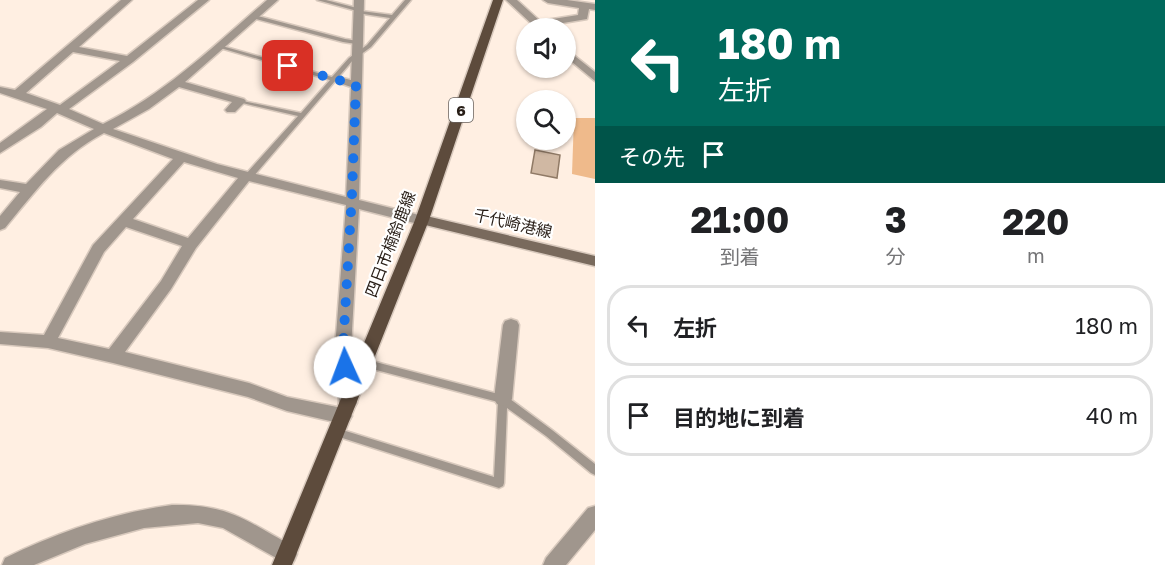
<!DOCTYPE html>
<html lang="ja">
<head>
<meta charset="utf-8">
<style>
	:root { --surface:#fff; --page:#f6f6f6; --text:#202124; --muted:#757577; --line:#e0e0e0 }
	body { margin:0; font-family:"Golos Text","Noto Sans JP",sans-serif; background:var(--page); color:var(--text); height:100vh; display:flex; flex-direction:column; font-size:22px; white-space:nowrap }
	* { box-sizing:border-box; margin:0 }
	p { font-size:20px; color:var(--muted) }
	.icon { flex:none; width:33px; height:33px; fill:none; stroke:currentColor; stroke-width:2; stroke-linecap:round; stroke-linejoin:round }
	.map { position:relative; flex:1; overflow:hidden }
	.drawer { display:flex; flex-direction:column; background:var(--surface); width:570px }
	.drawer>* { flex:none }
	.guide { background:#00695c; color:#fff; overflow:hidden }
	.controls { position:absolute; left:516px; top:18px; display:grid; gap:12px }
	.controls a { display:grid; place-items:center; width:60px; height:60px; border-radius:50%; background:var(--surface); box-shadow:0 2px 4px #0004; font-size:30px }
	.pin { position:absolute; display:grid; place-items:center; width:51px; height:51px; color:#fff; margin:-26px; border-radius:12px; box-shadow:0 3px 9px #0006 }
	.me { position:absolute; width:66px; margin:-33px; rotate:358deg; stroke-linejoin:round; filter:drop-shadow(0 0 4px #0008) }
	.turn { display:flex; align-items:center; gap:21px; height:126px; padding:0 24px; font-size:27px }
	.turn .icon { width:78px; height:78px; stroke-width:2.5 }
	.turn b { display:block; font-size:42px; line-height:51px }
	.then { display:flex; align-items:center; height:57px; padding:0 24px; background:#0003; gap:12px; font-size:22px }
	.eta { display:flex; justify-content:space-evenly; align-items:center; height:102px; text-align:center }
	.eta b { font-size:36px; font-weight:700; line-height:42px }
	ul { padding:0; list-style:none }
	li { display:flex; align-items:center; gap:18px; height:81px; margin:0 12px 9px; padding:0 12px; border:3px solid var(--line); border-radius:24px }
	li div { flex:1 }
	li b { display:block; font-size:22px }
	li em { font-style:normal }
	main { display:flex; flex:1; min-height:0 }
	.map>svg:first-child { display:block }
	.green { fill:#efba8b }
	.building { fill:#d0b8a3; stroke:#907a66; stroke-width:1.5 }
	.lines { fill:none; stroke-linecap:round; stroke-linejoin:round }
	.service-casing { stroke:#d8c9bd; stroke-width:3 }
	.minor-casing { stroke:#d8c9bd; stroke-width:3 }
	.secondary-casing { stroke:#d8c9bd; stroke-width:3 }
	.primary-casing { stroke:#d8c9bd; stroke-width:3 }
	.service { fill:#a0968d; fill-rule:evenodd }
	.minor { fill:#a0968d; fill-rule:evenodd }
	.secondary { fill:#796a5d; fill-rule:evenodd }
	.primary { fill:#5d4b3c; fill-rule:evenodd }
	.route { stroke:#1a73e8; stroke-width:10; stroke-dasharray:0 18 }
	.labels { text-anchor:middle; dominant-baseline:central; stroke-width:4.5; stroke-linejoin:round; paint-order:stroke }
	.shield { fill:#fff; stroke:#68625d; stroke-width:1.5 }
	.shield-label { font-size:15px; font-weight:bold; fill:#281e17 }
	.street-label { font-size:16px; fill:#281e17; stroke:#fff }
</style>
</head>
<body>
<main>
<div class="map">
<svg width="595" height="565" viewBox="0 0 595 565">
	<rect width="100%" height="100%" fill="#ffefe2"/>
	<polygon class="green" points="574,118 595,118 595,179 572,174"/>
	<polygon class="building" points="535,150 560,155 557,178 531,173"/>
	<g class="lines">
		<defs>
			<g id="service">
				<polygon points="317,0 326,0 361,9 361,11 392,15 405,0 411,0 371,47 353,60 252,178 246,178 245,176 246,174 298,116 238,102 238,100 301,113 330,80 217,47 222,46 332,77 349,58 367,45 390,18 357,13 357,11"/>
				<polygon points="254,15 345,39 358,41 359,42 356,44 343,42 252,18 251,17"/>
				<polygon points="364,359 506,396 552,430 595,464 595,475 591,473 546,436 507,408 504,483 503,486 499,488 333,435 331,432 333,429 336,428 494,477 498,402 361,366 359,363 361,360"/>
			</g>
			<g id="minor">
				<path d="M121 0H132L79 47 127 56 198 0H209L133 62 69 109 103 124C165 94 215 45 267 0H278L185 82 244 99 246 101 235 112H227L225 110 232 102 179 87 149 109 113 129 217 164 346 197 351 87 328 79 334 76 351 80 354 0H364L359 200 427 217 429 220 422 225 359 209 351 348 357 403 354 408 348 410 352 416 349 421 343 424 287 411 248 397 113 363 48 348 0 344V332L44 335 93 245 173 159 104 133C60 156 35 192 5 228L0 230V216L20 192 0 188V180L26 184 59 150 94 129 57 113 41 127 0 153V143L47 109 0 93V87L15 90ZM73 52 120 61 60 105 26 93ZM184 162 238 178 188 238 133 219ZM249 181 346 205 335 348 339 403 342 408 287 397 249 383 125 352 171 289 196 248ZM126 227 182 246 161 281 109 349 58 338 104 252Z"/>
				<polygon points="506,0 517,0 540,21 578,15 579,8 548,3 543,0 567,0 595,4 595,10 589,9 587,19 545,26 546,28 536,28"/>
				<polygon points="566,49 595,72 595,81 566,57"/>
				<polygon points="511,319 517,321 519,325 512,399 509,404 503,406 497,404 494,399 503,325 505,321"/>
				<path d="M172 505C230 504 246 521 294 547L297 554 294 561 287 564 223 528 198 523 144 528 85 544 34 565H2L5 558C58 532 113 513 172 505Z"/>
				<polygon points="595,506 595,530 566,565 543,565 546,558 588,508"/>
			</g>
			<polygon id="secondary" points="422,215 595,256 595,266 417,223 415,220 417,217"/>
			<polygon id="primary" points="493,0 503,0 429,220 292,565 272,565 415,220"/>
		</defs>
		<use href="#service" class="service-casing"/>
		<use href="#minor" class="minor-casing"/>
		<use href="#secondary" class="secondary-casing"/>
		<use href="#primary" class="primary-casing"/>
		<use href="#service" class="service"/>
		<use href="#minor" class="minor"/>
		<use href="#secondary" class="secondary"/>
		<use href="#primary" class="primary"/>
	</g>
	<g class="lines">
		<polyline class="route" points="288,66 356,85 352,194 343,348 345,367"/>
	</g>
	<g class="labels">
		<rect class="shield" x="449" y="98" width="24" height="24" rx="4.5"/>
		<g class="shield-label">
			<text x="461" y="110">6</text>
		</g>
		<g class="street-label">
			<text transform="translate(513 223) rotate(13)">千代崎港線</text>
			<text transform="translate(390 244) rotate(-69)">四日市楠鈴鹿線</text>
		</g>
	</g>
</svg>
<div class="controls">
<a><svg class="icon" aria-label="sound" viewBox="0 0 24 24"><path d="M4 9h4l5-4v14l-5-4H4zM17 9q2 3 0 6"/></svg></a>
<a><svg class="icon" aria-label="search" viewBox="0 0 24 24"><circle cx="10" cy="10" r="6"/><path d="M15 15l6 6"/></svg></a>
</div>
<div class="pin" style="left:288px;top:66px;background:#d93025"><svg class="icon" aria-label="arrive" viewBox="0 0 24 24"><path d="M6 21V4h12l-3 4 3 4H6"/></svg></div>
<svg class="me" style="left:345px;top:367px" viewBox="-20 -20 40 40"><circle r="19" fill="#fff"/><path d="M0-13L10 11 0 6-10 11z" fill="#1a73e8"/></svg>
</div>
<section class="drawer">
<div class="guide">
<div class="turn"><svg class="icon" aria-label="left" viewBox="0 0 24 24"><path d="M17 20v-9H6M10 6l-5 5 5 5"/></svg><div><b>180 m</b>左折</div></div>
<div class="then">その先<svg class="icon" aria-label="arrive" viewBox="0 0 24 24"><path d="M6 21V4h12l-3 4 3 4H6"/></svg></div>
</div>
<div class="eta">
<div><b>21:00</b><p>到着</p></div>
<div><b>3</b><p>分</p></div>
<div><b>220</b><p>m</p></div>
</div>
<ul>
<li><svg class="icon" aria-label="left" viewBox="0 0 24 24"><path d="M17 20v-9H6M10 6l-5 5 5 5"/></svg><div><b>左折</b></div><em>180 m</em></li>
<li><svg class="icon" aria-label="arrive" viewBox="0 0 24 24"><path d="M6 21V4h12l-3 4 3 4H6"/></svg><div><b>目的地に到着</b></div><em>40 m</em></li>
</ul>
</section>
</main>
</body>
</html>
